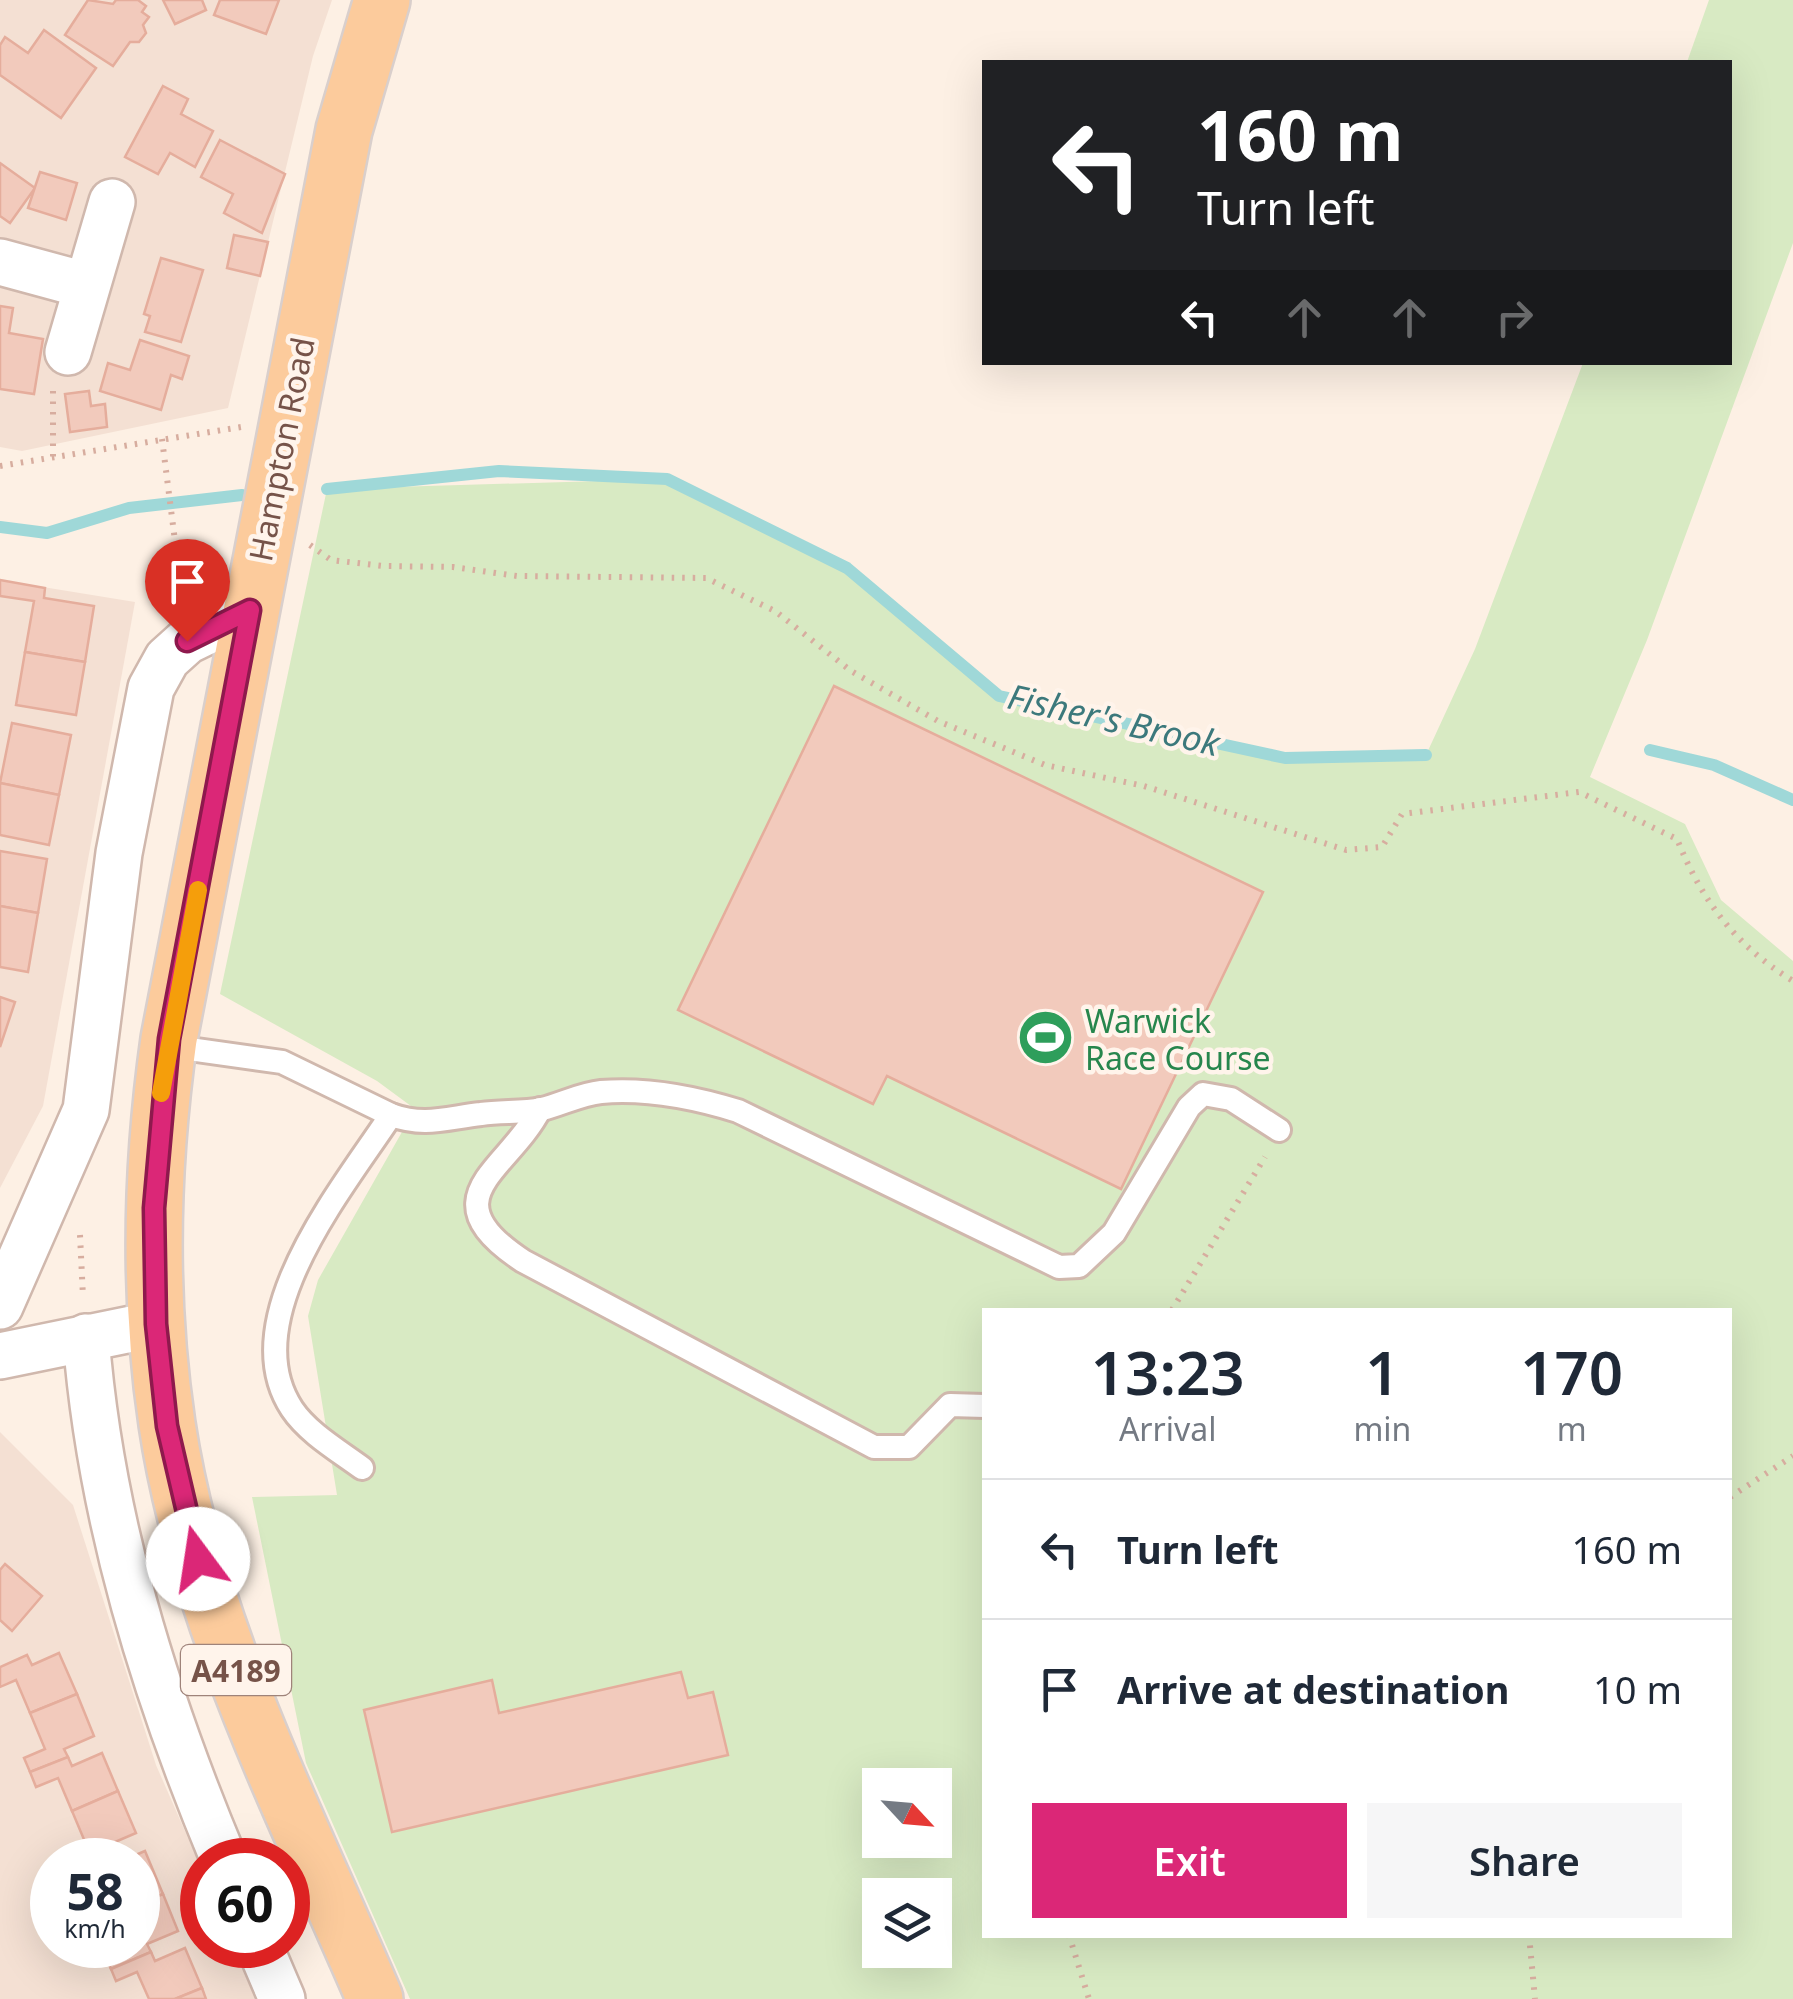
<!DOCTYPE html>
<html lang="en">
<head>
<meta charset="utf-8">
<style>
	:root { --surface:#fff; --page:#f6f6f7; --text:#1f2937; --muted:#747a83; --line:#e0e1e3; --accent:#db2777 }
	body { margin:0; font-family:"Noto Sans",sans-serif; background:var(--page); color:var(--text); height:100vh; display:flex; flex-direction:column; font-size:38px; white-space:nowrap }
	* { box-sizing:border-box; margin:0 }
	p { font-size:32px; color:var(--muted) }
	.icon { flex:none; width:55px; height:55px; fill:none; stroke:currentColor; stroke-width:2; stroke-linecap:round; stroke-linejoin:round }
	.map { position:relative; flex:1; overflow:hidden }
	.sheet { position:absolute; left:982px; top:1308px; width:750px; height:630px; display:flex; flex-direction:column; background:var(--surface); border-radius:0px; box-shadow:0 10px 40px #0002 }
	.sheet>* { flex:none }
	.top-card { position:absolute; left:982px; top:60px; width:750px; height:305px; border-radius:0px; box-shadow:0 10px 40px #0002; background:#202124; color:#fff; overflow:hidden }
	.needle { width:65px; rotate:116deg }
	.controls { position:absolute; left:862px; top:1768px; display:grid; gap:20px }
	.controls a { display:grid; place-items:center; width:90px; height:90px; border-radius:0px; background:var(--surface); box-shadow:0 10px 40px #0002; font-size:50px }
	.speed { position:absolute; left:30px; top:1838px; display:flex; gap:20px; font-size:50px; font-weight:700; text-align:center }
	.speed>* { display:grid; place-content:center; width:130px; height:130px; border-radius:50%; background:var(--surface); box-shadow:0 10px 40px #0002; line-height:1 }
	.speed small { font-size:25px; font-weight:400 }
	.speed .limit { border:15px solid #d22; background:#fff; color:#111 }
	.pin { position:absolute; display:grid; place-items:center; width:85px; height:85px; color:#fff; margin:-102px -42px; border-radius:50% 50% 50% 0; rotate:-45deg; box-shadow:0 0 10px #0007 }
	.pin .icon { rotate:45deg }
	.me { position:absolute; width:110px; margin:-55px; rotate:346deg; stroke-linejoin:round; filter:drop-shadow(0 0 8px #0008) }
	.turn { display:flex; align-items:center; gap:35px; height:210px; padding:0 50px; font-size:45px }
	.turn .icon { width:130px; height:130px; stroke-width:2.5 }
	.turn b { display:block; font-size:70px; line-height:85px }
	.lanes { display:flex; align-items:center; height:95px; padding:0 50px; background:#0003; justify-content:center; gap:50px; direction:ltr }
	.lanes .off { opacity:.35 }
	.eta { display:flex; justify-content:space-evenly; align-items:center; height:170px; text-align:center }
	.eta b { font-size:60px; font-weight:600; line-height:70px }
	.cta { display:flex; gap:20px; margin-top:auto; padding:20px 50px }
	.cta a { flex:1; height:115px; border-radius:0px; background:var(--accent); color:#fff; font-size:40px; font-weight:600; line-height:115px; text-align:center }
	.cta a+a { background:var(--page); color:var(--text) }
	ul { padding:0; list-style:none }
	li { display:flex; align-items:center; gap:30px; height:140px; padding:0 50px; border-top:2px solid var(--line) }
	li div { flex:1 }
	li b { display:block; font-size:38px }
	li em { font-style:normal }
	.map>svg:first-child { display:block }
	.residential { fill:#f4e0d3; fill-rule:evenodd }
	.green { fill:#d8eac3; fill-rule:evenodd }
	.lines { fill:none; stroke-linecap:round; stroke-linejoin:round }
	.stream { stroke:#9fd8d8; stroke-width:12 }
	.building { fill:#f2cabc; stroke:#e5ad9c; stroke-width:2.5 }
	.lane-casing { stroke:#d0b8ad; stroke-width:28 }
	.street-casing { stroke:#d0b8ad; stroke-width:50 }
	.primary-casing { stroke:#d9cfcc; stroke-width:60 }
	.path { stroke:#d7ad9f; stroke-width:6; stroke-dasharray:2.5 8; stroke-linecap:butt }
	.lane { stroke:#fff; stroke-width:22 }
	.street { stroke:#fff; stroke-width:45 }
	.primary { stroke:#fccb9c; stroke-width:55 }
	.route-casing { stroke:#8e194d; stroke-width:25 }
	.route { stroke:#db2777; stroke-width:18 }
	.slow { stroke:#f59e0b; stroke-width:18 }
	.labels { text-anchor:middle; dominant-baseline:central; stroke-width:9; stroke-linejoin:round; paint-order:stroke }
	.shield { fill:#fff4eb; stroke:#9f837a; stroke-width:2.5 }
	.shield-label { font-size:30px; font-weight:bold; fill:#765349 }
	.street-label { font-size:32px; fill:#765349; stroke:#fff4eb }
	.leisure-label { font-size:32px; fill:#27864d; stroke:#fff4eb; text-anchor:start }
	.water-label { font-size:35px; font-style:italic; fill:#3c797c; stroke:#fff4eb }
</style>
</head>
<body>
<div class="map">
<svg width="1793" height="1999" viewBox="0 0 1793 1999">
	<rect width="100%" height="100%" fill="#fdf0e4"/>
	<g class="residential">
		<polygon points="0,0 332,0 313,56 228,408 22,451 0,447"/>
		<polygon points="0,580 135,602 43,1106 0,1188"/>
		<path d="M0 1432 73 1505 156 1765 202 1870V1945H236L260 1999H0ZM52 1860H138V1945H52Z"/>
	</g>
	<path class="green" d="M1709 0H1793V243L1647 640 1590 777 1685 824 1721 900 1793 961V1999H410L306 1763 252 1497 337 1495 308 1316 318 1280 415 1109 377 1081 220 994 327 489 667 479 847 568 999 696 1285 758 1426 755 1475 649 1583 363 1730 362V62H1687ZM985 1310H1730V1935H985ZM880 1785H935V1840H880ZM880 1895H935V1950H880Z"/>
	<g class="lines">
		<g class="stream">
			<polyline points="327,489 499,471 667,479 847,568 999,696 1285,758 1426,755"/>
			<polyline points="0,527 47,533 129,508 242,495"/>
			<polyline points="1650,750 1714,765 1793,800"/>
		</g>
	</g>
	<g class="building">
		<polygon points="88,0 113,4 116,0 138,0 146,6 142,12 149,17 143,25 146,33 139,42 130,42 113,66 65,35"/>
		<polygon points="163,0 202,0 206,10 175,24"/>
		<polygon points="220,0 279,0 266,34 214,15"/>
		<polygon points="44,30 96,68 61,118 0,75 0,45 5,37 28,53"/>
		<polygon points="163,86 188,99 181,114 213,131 195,167 170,153 158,174 125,157"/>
		<polygon points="220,140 285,174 262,233 224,213 233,194 201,177"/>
		<polygon points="0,163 35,188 10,223 0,216"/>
		<polygon points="40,172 77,183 66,220 28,208"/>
		<polygon points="234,235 268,242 260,276 227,268"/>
		<polygon points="161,258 203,270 181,342 145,332 150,316 144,314"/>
		<polygon points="0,306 13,308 9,333 43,339 34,394 0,389"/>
		<polygon points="140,340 189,356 182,379 171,375 161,410 100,391 108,363 130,370"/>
		<polygon points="89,391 91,406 105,404 107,427 70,432 65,394"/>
		<polygon points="0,580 45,588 44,598 94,606 85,662 25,652 34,601 0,596"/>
		<polygon points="25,652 85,662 76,715 16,705"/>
		<polygon points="834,686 1263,892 1121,1189 887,1076 873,1104 678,1010"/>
		<polygon points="12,723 71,735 59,795 0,783"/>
		<polygon points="0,783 59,795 49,845 0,835"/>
		<polygon points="0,851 47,859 38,913 0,906"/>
		<polygon points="0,906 38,913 28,972 0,967"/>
		<polygon points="0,997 15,1002 0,1047"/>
		<polygon points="5,1564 42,1596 12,1631 0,1620 0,1570"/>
		<polygon points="59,1653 77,1694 30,1713 16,1680 0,1687 0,1667 27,1655 32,1665"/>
		<polygon points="681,1672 688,1698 713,1692 728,1755 392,1832 364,1710 492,1680 499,1713"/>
		<polygon points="77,1694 94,1736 64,1749 68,1757 30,1772 24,1758 45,1749 30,1713"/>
		<polygon points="102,1753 118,1791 72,1811 58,1778 36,1787 30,1772 68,1757 72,1766"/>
		<polygon points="118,1791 136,1833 108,1845 111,1853 94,1860 68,1860 88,1849 72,1811"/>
		<polygon points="145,1851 163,1894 138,1905 138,1860 124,1860"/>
		<polygon points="163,1894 178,1931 147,1944 151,1952 111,1969 104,1953 138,1945 138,1905"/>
		<polygon points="185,1948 202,1988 175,1999 149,1999 137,1972 116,1981 111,1969 151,1952 155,1961"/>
		<polygon points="202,1988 206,1999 175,1999"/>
	</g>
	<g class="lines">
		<defs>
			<g id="lane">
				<path d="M168 1046 282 1062 391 1115C343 1188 233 1320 292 1409 308 1433 339 1451 362 1468"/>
				<path d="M540 1109C508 1171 426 1197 523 1261L874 1447H909L950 1405 985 1406"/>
				<path d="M391 1115C425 1127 446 1118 481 1114 501 1111 522 1113 542 1109 562 1104 581 1094 601 1092 648 1088 693 1097 738 1111L1059 1267 1079 1266 1114 1233 1189 1107 1203 1094 1231 1099 1279 1130"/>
			</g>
			<g id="street">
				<polyline points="0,262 85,285"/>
				<polyline points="68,352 112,202"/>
				<polyline points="0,1306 86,1110 119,853 151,688 167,659 187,641 251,610"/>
				<path d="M86 1337C100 1518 154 1693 224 1860"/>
				<polyline points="0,1356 156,1324"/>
				<polyline points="259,1945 282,1999"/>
			</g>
			<path id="primary" d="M375 1999C296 1814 197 1625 167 1424 148 1296 151 1167 169 1039L344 130 382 0"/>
		</defs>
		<use href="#lane" class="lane-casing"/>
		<use href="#street" class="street-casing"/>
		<use href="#primary" class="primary-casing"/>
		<g class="path">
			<polyline points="53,391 53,459"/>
			<polyline points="162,439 182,596"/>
			<polyline points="0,466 241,427"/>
			<path d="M310 545 331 560 383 566 453 567 517 576 706 578 775 611 851 671 938 721 1045 765 1144 786 1346 850 1382 847 1402 814 1579 792 1677 839C1702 901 1735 945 1793 981"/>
			<polyline points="80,1235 83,1297"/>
			<polyline points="1172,1310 1265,1157"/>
			<polyline points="1730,1497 1793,1456"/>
			<polyline points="1069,1935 1089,1999"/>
			<polyline points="1529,1935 1535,1999"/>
		</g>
		<use href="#lane" class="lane"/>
		<use href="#street" class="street"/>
		<use href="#primary" class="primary"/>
	</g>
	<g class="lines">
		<defs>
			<polyline id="route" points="187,641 250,610 169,1039 154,1208 156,1324 167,1426 198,1559"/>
		</defs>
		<use href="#route" class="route-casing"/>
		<use href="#route" class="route"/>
		<polyline class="slow" points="161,1093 198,890"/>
	</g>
	<defs>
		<symbol id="stadium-disc" viewBox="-11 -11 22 22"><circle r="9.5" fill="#2e9e5b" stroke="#fff4eb"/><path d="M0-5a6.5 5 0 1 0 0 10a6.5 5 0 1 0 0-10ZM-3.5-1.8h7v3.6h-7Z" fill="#fff"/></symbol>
	</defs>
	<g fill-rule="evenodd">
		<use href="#stadium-disc" x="1014" y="1006" width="63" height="63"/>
	</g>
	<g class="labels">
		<rect class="shield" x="181" y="1645" width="110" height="50" rx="8"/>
		<g class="shield-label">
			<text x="236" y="1670">A4189</text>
		</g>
		<g class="street-label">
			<text transform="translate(281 449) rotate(-79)">Hampton Road</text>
		</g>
		<g class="leisure-label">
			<text x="1085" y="1020">Warwick<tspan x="1085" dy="37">Race Course</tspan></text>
		</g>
		<g class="water-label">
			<text transform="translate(1114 719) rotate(13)">Fisher's Brook</text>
		</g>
	</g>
</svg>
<div class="controls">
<a><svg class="needle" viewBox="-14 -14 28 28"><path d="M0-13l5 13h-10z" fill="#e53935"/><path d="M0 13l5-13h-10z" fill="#747a83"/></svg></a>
<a><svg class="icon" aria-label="layers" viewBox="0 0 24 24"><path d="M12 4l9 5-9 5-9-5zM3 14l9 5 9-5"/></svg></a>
</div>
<div class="speed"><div>58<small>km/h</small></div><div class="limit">60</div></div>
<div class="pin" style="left:187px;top:641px;background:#d93025"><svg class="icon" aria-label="arrive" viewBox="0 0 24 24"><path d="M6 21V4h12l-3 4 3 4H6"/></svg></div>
<svg class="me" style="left:198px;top:1559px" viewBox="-20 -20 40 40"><circle r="19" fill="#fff"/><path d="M0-13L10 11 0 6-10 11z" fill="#db2777"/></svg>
<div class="top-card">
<div class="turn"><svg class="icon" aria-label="left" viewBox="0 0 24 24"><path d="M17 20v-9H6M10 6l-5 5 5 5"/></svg><div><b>160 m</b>Turn left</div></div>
<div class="lanes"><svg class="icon" aria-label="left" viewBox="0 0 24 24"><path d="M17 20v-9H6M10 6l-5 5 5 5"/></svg><svg class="icon off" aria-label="ahead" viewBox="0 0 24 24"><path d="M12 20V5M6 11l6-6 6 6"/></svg><svg class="icon off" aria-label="ahead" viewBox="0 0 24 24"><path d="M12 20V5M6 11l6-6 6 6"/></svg><svg class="icon off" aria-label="right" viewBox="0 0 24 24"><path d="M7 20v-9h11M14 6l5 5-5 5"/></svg></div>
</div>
<section class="sheet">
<div class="eta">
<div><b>13:23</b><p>Arrival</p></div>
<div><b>1</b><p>min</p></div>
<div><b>170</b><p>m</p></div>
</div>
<ul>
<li><svg class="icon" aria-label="left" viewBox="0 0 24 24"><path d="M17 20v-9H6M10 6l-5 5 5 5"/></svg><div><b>Turn left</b></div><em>160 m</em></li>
<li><svg class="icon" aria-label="arrive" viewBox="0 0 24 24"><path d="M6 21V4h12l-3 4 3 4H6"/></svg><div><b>Arrive at destination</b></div><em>10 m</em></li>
</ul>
<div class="cta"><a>Exit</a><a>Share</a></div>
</section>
</div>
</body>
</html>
